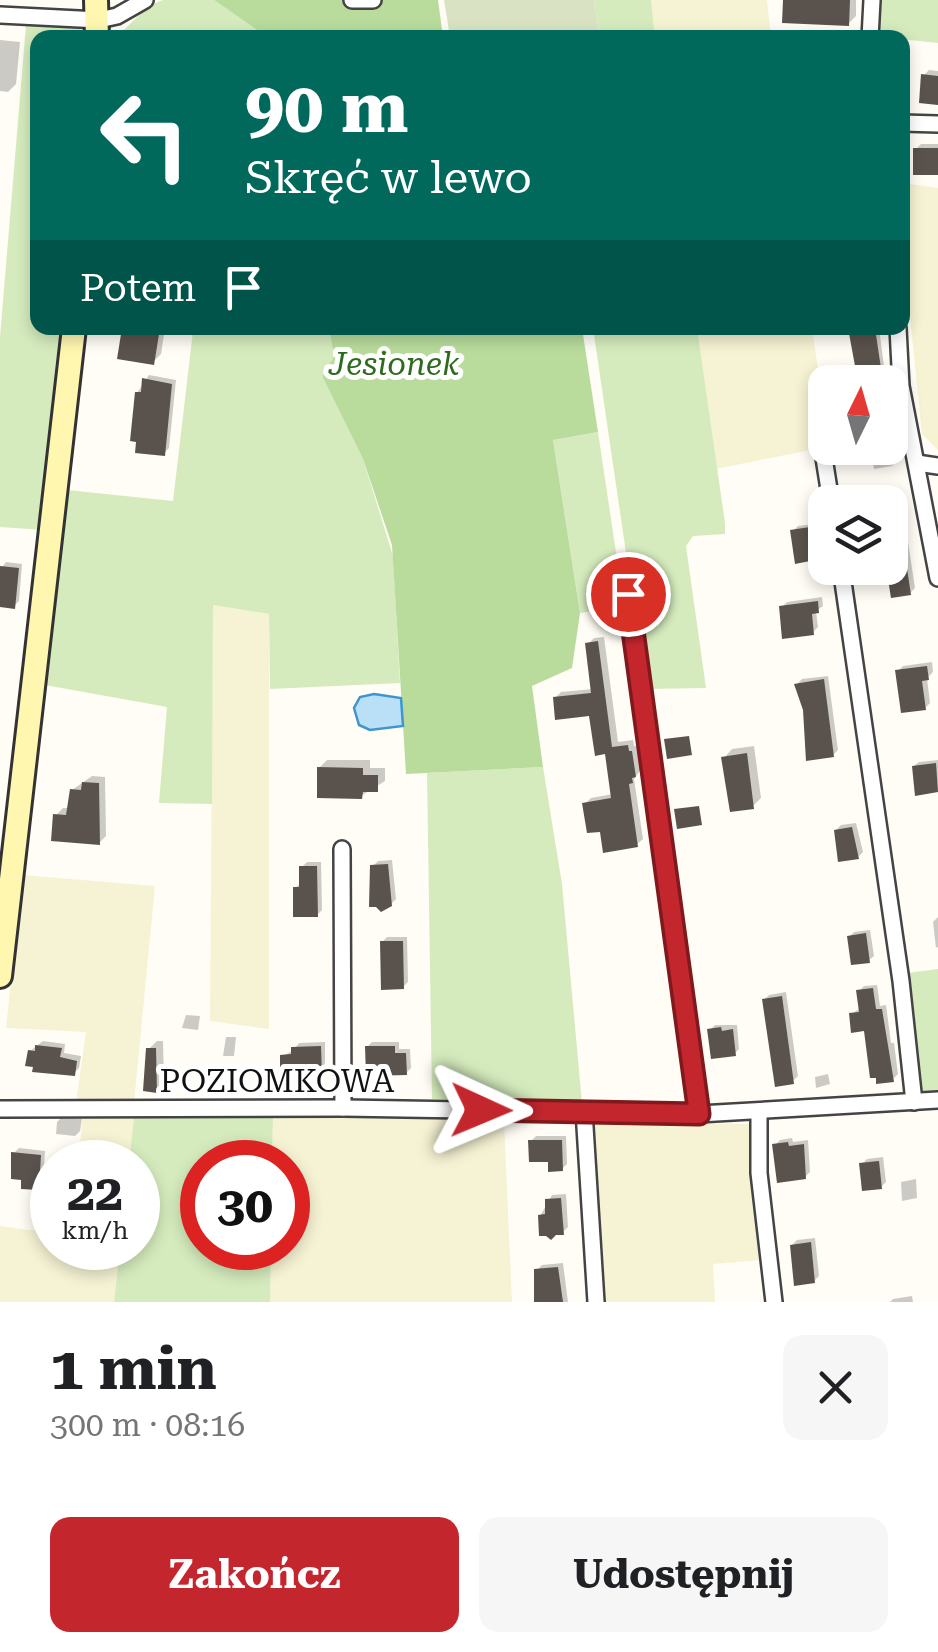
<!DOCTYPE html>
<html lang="pl">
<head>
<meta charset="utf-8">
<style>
	:root { --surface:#fff; --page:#f6f6f6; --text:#202124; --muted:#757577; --accent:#c4262e }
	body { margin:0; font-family:"Roboto Serif",serif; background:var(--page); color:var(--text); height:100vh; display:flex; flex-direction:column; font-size:38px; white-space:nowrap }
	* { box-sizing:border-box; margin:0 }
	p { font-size:32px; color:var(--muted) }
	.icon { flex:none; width:55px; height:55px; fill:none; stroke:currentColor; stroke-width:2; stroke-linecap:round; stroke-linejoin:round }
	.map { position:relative; height:1302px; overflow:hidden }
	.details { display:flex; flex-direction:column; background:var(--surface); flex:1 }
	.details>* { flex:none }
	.hud { position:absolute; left:30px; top:30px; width:880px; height:305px; border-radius:20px; box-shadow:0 5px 15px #0003; background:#00695c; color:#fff; overflow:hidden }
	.needle { width:65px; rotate:5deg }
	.fabs { position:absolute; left:808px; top:365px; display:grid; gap:20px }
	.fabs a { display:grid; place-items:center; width:100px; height:100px; border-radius:20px; background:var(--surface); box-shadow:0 5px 15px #0003; font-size:50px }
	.speed { position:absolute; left:30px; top:1140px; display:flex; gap:20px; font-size:50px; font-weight:700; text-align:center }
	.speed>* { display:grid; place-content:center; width:130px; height:130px; border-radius:50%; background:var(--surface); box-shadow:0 5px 15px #0003; line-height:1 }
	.speed small { font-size:25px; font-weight:400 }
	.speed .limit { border:15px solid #d22; background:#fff; color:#111 }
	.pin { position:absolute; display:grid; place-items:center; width:85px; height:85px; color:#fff; margin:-42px; border:5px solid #fff; border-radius:50%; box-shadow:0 2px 10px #0007 }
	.me { position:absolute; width:110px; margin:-55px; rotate:91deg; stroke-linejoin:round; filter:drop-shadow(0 0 8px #0008) }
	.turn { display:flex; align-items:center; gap:35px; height:210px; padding:0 50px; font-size:45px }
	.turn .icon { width:130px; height:130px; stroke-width:2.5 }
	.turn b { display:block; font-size:70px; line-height:85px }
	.then { display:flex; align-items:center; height:95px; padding:0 50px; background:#0003; gap:20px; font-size:38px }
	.round { display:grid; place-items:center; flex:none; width:105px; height:105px; border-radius:20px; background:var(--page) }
	.overview { display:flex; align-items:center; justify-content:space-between; height:170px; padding:0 50px }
	h1 { font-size:60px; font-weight:700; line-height:75px }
	.action { display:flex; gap:20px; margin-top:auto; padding:20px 50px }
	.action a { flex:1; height:115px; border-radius:20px; background:var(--accent); color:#fff; font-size:40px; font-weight:700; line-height:115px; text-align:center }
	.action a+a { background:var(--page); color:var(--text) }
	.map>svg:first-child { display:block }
	.farmland { fill:#f6f3d4 }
	.green { fill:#d5ebbd }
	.forest { fill:#b9dc9c }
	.cemetery { fill:#d9e3c4 }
	.water { fill:#b9e0f7; stroke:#3f96cf; stroke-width:2.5 }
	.shadow { fill:#0003 }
	.building { fill:#5a524d }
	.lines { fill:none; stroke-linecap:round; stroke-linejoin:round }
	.street-casing { stroke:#444; stroke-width:20 }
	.secondary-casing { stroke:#333; stroke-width:28 }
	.street { stroke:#fff; stroke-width:15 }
	.secondary { stroke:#fff6b0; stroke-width:22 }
	.route-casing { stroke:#7f191e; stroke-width:25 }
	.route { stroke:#c4262e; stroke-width:18 }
	.labels { text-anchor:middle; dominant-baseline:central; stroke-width:10; stroke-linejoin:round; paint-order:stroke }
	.park-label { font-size:32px; font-style:italic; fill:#2f6b1f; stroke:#fff }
	.street-label { font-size:32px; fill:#111; stroke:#fff }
</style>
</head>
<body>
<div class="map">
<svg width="938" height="1302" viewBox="0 0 938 1302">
	<rect width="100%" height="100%" fill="#fffdf5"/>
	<g class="farmland">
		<polygon points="651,0 767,0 771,37 655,37"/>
		<polygon points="903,183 938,188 938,450 922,434 903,249"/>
		<polygon points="697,328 812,328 825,417 825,447 716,469"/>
		<polygon points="213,605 269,614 269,1029 210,1021"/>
		<polygon points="22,875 155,886 134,1103 76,1102 86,1032 6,1028"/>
		<polygon points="83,1114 134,1118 129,1162 78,1162"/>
		<polygon points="367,1117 504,1121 512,1302 270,1302 271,1248 288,1248 288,1162 272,1162 273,1118"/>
		<polygon points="594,1122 750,1124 763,1260 713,1264 715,1302 606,1302"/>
		<polygon points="0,1226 52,1233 52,1248 120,1248 114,1302 0,1302"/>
	</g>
	<g class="green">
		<polygon points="163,0 214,0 267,37 116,38 148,6"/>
		<polygon points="594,0 651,0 655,37 600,37"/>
		<polygon points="879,0 938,0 938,43 880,37"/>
		<polygon points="26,25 77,28 89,35 89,37 38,38 38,328 65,328 44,530 0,527 0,337"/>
		<polygon points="179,328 329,328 334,358 322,376 363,459 393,556 400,683 270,689 269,614 213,605 212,804 159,803 167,707 45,685 67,490 173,501 193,331"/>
		<polygon points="593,328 697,328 725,523 725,534 693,536 686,546 706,688 646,689"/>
		<polygon points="598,432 624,606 580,613 553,440"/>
		<polygon points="543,767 562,884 582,1103 432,1099 427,773"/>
		<polygon points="938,969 938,1091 919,1093 907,973"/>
		<polygon points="134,1118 273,1118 272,1162 202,1162 202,1248 271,1248 270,1302 114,1302 120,1248 138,1248 138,1162 129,1162"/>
	</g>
	<g class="forest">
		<polygon points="214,0 438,0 443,37 267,37"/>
		<polygon points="329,328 582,328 598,432 553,440 580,613 572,668 532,686 543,767 406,774 392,545 363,459 322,376 334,357"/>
	</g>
	<polygon class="cemetery" points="444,0 594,0 600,37 450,37"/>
	<polygon class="water" points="374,694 401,698 403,726 370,730 359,725 354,708 360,697"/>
	<g class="shadow">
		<polygon points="785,0 856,0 856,16 848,24"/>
		<polygon points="0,40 20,42 16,84 8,92 0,91"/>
		<polygon points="929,70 938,71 938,102 924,75"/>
		<polygon points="921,144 938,144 938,173 916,149"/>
		<polygon points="125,328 165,328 161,354 153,362 120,357"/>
		<polygon points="851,328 879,328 886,382 860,382"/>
		<polygon points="149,375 176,380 169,448 164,453 137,393"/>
		<polygon points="890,410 897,461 892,466 874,469 870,448 890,448"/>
		<polygon points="900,489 915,588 910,593 890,568 890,502 879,502 878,497 883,492"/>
		<polygon points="814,524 818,553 813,558 793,531 798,526"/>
		<polygon points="6,562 22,564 19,601 14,606 0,604 0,570"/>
		<polygon points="822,597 823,606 816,611 818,627 813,632 782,607 787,602"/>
		<polygon points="604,637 618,742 633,740 634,746 637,746 641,769 634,779 643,839 636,845 602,829 585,804 591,798 613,794 607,752 592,713 555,698 561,692 593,689 588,644 594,638"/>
		<polygon points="932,662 933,672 927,678 930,703 925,708 898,671 903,666"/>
		<polygon points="828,676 838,750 833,755 797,684 802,679"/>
		<polygon points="754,746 761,798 753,806 724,758 732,749"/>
		<polygon points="327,760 370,760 370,768 385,768 385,781 361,796 319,768"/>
		<polygon points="938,760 938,790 918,793 914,766 919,762"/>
		<polygon points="92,776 105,777 106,836 99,843 56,815 63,808 70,808 72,790"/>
		<polygon points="856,823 863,852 858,857 836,830 841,825"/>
		<polygon points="392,860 396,899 391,904 373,866 378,861"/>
		<polygon points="307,862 321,862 322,910 317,915 295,888 302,882 302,867"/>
		<polygon points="938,917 938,947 936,948 933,922"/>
		<polygon points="870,930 874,956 869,960 849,937 854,932"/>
		<polygon points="387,937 407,937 408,982 403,987 382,942"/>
		<polygon points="877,985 880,1006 886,1005 891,1043 894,1043 898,1074 893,1079 867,1029 851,1014 861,1008 859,991 864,986"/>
		<polygon points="786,992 798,1076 793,1081 764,1000 769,995"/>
		<polygon points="186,1015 200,1016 198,1030 182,1028"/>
		<polygon points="715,1025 737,1025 739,1049 734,1054 710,1030"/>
		<polygon points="226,1037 236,1037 234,1056 223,1056"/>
		<polygon points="43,1041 65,1044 64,1053 81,1056 79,1068 74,1073 30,1051"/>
		<polygon points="157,1041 163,1041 164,1082 156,1090 149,1049"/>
		<polygon points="325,1042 325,1069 320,1074 283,1056 294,1050 299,1043"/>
		<polygon points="372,1042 399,1042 399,1049 410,1049 411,1068 406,1073 367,1047"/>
		<polygon points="828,1074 830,1084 816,1088 815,1077"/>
		<polygon points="62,1117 82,1119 80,1131 75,1136 56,1134 57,1122"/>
		<polygon points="536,1136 566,1136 567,1164 562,1169 531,1141"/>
		<polygon points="792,1138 793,1142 808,1140 810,1172 805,1177 775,1145 780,1140"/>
		<polygon points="19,1148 45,1151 43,1182 38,1187 14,1153"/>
		<polygon points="883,1157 886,1182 881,1187 862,1164 867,1159"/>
		<polygon points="916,1179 917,1198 902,1201 901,1182"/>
		<polygon points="566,1194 568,1227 563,1232 540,1216 552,1195"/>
		<polygon points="815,1238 819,1276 814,1281 792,1245 797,1240"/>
		<polygon points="563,1263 568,1302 537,1302 537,1270 542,1265"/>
		<polygon points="912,1296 913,1302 890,1302 893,1299"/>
	</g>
	<g class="building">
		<polygon points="783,0 850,0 849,26 782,23"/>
		<polygon points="921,74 938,76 938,105 919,103"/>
		<rect x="913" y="148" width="25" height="27"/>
		<polygon points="122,328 160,328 154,365 117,359"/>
		<polygon points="848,328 875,328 882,375 879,376 880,382 858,382"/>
		<polygon points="142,378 172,384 165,456 135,453 136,442 130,441 135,392 141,392"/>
		<polygon points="890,509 898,509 911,595 891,598 888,579"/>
		<polygon points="810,527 815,560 795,564 790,530"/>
		<polygon points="0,566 19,568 15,609 0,607"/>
		<polygon points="818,601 819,613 812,614 814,635 782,639 779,606"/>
		<polygon points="598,641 612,747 628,745 629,751 632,751 636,777 632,778 633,783 629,784 638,847 603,853 600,832 587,833 582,803 611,798 605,754 595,756 589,716 555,720 553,697 591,693 585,643"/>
		<polygon points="927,666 929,680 922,681 926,710 901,713 895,670"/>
		<polygon points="824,679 834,757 806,761 803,710 794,684"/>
		<polygon points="689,736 692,755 667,759 664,739"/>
		<polygon points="747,753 754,809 730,812 721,757"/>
		<polygon points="936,763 938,792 915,796 912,766"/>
		<polygon points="317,767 363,768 363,775 378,775 378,792 363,792 362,799 317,798"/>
		<polygon points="82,782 99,783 100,845 51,841 53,814 66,815 70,789 81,790"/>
		<polygon points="699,806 702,825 677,829 674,809"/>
		<polygon points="852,827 859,859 838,862 834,830"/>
		<polygon points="388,864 392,906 381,912 376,907 369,907 370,865"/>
		<polygon points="299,866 317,866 318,917 293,917 293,887 299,887"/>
		<polygon points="866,933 870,963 851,965 847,936"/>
		<polygon points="380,941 403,941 404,989 381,990"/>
		<polygon points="873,988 876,1009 882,1009 894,1082 876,1084 876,1078 870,1078 864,1031 851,1033 849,1013 859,1012 856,990"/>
		<polygon points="782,996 794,1084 775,1087 762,999"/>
		<polygon points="721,1027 722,1031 733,1029 736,1056 711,1059 707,1029"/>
		<polygon points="35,1045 62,1048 60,1057 77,1061 75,1076 32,1072 33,1067 25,1066 28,1050 35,1051"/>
		<polygon points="321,1046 322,1076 280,1077 280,1055 291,1054 291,1047"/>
		<polygon points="365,1046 395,1046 395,1053 406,1053 407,1075 366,1076"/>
		<polygon points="146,1048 156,1048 157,1093 143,1091"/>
		<polygon points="528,1140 562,1140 563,1171 548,1172 548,1162 529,1162"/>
		<polygon points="788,1142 789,1146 804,1144 806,1179 777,1183 772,1144"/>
		<polygon points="11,1152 41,1155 39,1190 21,1189 21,1180 11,1179"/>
		<polygon points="879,1161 882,1189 862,1191 859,1163"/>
		<polygon points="561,1198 564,1235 556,1235 551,1240 546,1236 539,1236 538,1215 545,1214 545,1199"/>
		<polygon points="811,1242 815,1283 794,1286 790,1245"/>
		<polygon points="558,1267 563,1302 534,1302 534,1269"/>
	</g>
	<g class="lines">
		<defs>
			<g id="street">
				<polyline points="352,0 373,0"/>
				<polyline points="0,15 99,20 117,16 145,0"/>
				<polyline points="870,38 872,0"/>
				<polyline points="902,123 938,124"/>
				<polyline points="898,328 901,386 938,578"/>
				<polyline points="824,458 831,502"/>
				<polyline points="917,463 938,466"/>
				<polyline points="841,568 901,981 914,1102"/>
				<polyline points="628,594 699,1114"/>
				<polyline points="342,849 343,1108"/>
				<polyline points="0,1109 343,1108 699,1114 938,1100"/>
				<polyline points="584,1111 596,1302"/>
				<polyline points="759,1111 759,1173 774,1302"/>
			</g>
			<g id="secondary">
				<polyline points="96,0 97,38"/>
				<polyline points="0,976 74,328"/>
			</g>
		</defs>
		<use href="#street" class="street-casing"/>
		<use href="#secondary" class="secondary-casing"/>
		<use href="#street" class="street"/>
		<use href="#secondary" class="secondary"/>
	</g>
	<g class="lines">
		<defs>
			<polyline id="route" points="481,1110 699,1114 628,594"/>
		</defs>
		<use href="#route" class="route-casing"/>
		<use href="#route" class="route"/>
	</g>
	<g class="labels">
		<g class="park-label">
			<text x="394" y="364">Jesionek</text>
		</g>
		<g class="street-label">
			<text x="277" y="1081">POZIOMKOWA</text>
		</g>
	</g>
</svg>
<div class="fabs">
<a><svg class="needle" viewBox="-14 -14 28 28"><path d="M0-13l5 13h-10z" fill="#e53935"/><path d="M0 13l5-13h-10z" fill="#757577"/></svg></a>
<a><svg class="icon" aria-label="layers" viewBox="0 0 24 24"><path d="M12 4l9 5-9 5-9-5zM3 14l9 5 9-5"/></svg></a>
</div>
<div class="speed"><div>22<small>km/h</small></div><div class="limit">30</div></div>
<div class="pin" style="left:628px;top:594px;background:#d93025"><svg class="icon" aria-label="arrive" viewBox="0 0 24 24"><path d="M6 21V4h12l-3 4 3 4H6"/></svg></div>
<svg class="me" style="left:481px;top:1110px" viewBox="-20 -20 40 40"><path d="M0-17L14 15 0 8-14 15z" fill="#c4262e" stroke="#fff" stroke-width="4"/></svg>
<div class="hud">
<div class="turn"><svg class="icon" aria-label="left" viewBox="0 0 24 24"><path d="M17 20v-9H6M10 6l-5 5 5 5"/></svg><div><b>90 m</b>Skręć w lewo</div></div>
<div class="then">Potem<svg class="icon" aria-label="arrive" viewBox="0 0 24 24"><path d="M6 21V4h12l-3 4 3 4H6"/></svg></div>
</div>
</div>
<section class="details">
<div class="overview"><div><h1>1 min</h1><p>300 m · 08:16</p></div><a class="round"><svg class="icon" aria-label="close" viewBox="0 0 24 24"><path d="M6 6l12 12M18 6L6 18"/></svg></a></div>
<div class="action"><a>Zakończ</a><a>Udostępnij</a></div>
</section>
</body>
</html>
